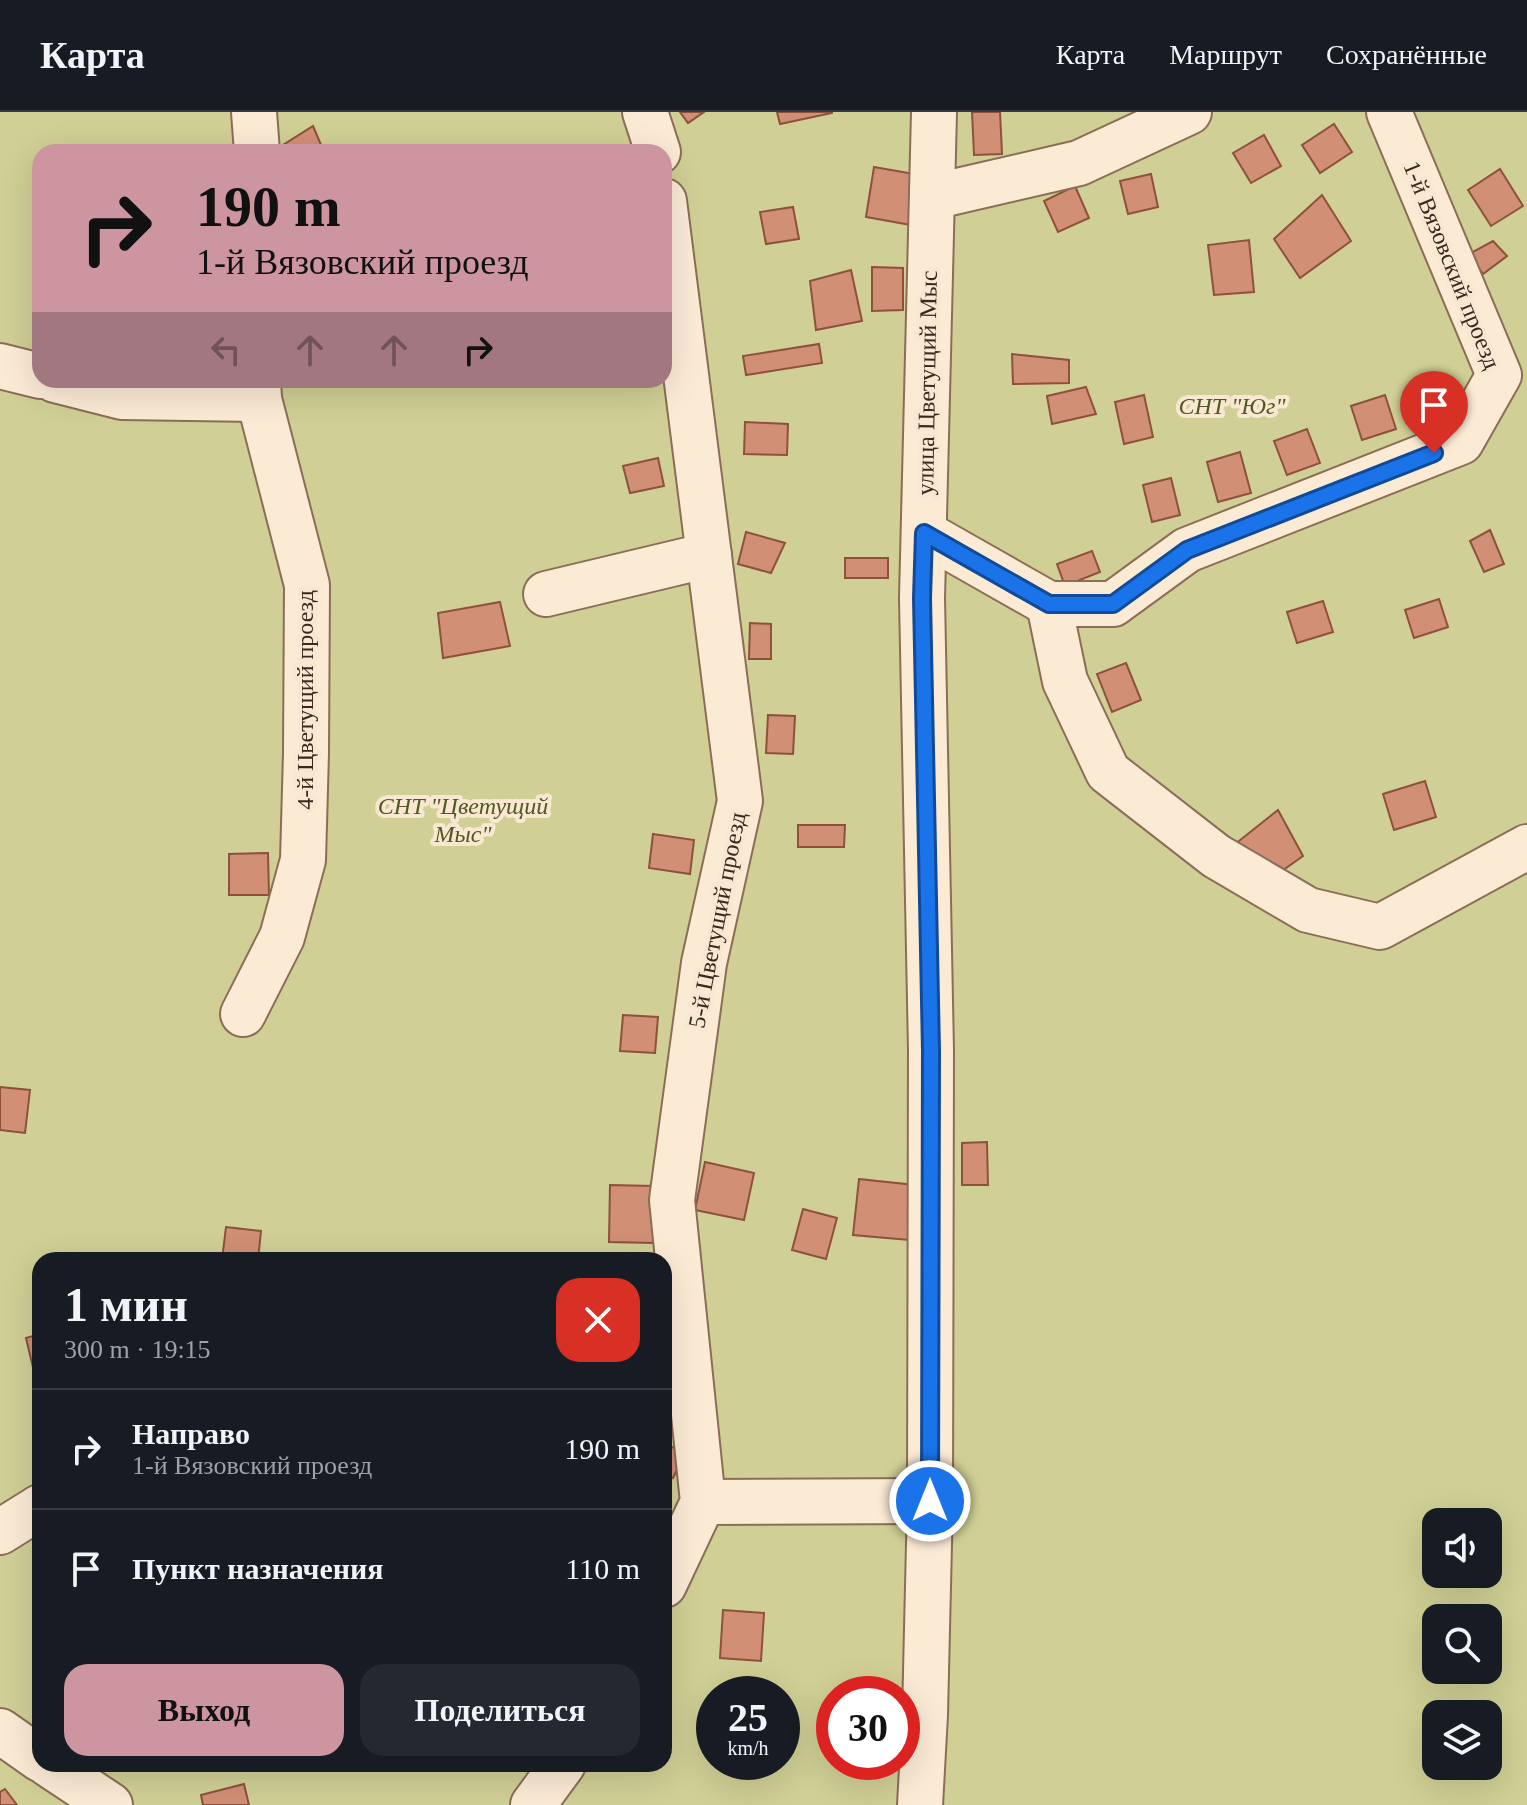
<!DOCTYPE html>
<html lang="ru">
<head>
<meta charset="utf-8">
<style>
	:root { --surface:#171b24; --page:#242831; --text:#f1f3f6; --muted:#9ea1a6; --line:#363941; --accent:#cc959f }
	body { margin:0; font-family:Georgia,serif; background:var(--page); color:var(--text); height:100vh; display:flex; flex-direction:column; font-size:30px; white-space:nowrap }
	* { box-sizing:border-box; margin:0 }
	p { font-size:26px; color:var(--muted) }
	.icon { flex:none; width:44px; height:44px; fill:none; stroke:currentColor; stroke-width:2; stroke-linecap:round; stroke-linejoin:round }
	.map { position:relative; flex:1; overflow:hidden }
	.details { position:absolute; left:32px; top:1140px; width:640px; height:520px; display:flex; flex-direction:column; background:var(--surface); border-radius:24px; box-shadow:0 8px 32px #0002 }
	.details>* { flex:none }
	.guide { position:absolute; left:32px; top:32px; width:640px; height:244px; border-radius:24px; box-shadow:0 8px 32px #0002; background:#cc959f; color:#111; overflow:hidden }
	.tools { position:absolute; left:1422px; top:1396px; display:grid; gap:16px }
	.tools a { display:grid; place-items:center; width:80px; height:80px; border-radius:16px; background:var(--surface); box-shadow:0 8px 32px #0002; font-size:40px }
	.speed { position:absolute; left:696px; top:1564px; display:flex; gap:16px; font-size:40px; font-weight:700; text-align:center }
	.speed>* { display:grid; place-content:center; width:104px; height:104px; border-radius:50%; background:var(--surface); box-shadow:0 8px 32px #0002; line-height:1 }
	.speed small { font-size:20px; font-weight:400 }
	.speed .limit { border:12px solid #d22; background:#fff; color:#111 }
	.pin { position:absolute; display:grid; place-items:center; width:68px; height:68px; color:#fff; margin:-82px -34px; border-radius:50% 50% 50% 0; rotate:-45deg; box-shadow:0 0 8px #0007 }
	.pin .icon { rotate:45deg }
	.me { position:absolute; width:88px; margin:-44px; rotate:0deg; stroke-linejoin:round; filter:drop-shadow(0 0 6px #0008) }
	.turn { display:flex; align-items:center; gap:28px; height:168px; padding:0 32px; font-size:36px }
	.turn .icon { width:104px; height:104px; stroke-width:2.5 }
	.turn b { display:block; font-size:56px; line-height:68px }
	.lanes { display:flex; align-items:center; height:76px; padding:0 32px; background:#0003; justify-content:center; gap:40px; direction:ltr }
	.lanes .off { opacity:.35 }
	.round { display:grid; place-items:center; flex:none; width:84px; height:84px; border-radius:24px; background:var(--page) }
	.head { display:flex; align-items:center; justify-content:space-between; height:136px; padding:0 32px }
	h1 { font-size:48px; font-weight:700; line-height:60px }
	.primary-button { display:flex; gap:16px; margin-top:auto; padding:16px 32px }
	.primary-button a { flex:1; height:92px; border-radius:24px; background:var(--accent); color:#111; font-size:32px; font-weight:700; line-height:92px; text-align:center }
	.primary-button a+a { background:var(--page); color:var(--text) }
	ul { padding:0; list-style:none }
	li { display:flex; align-items:center; gap:24px; height:120px; padding:0 32px; border-top:2px solid var(--line) }
	li div { flex:1 }
	li b { display:block; font-size:30px }
	li em { font-style:normal }
	header { display:flex; align-items:center; gap:48px; box-sizing:border-box; height:112px; padding:0 40px; background:var(--surface); border-bottom:2px solid var(--line) }
	header strong { font-size:38px }
	nav { display:flex; gap:44px; margin-inline-start:auto; font-size:28px }
	.map>svg:first-child { display:block }
	.green { fill:#d0cf95; fill-rule:evenodd }
	.building { fill:#d18f75; stroke:#8d513c; stroke-width:2 }
	.lines { fill:none; stroke-linecap:round; stroke-linejoin:round }
	.minor-casing { stroke:#8c6d57; stroke-width:48 }
	.minor { stroke:#fbebd5; stroke-width:44 }
	.route-casing { stroke:#114b97; stroke-width:20 }
	.route { stroke:#1a73e8; stroke-width:14 }
	.labels { text-anchor:middle; dominant-baseline:central; stroke-width:8; stroke-linejoin:round; paint-order:stroke }
	.street-label { font-size:24px; fill:#3b271d; stroke:#f8e8d2 }
	.park-label { font-size:24px; font-style:italic; fill:#525822; stroke:#f8e8d2 }
</style>
</head>
<body>
<header>
<strong>Карта</strong>
<nav><a>Карта</a><a>Маршрут</a><a>Сохранённые</a></nav>
</header>
<div class="map">
<svg width="1527" height="1693" viewBox="0 0 1527 1693">
	<rect width="100%" height="100%" fill="#f1ddc1"/>
	<path class="green" d="M0 0H1527V1693H0ZM40 40H664V268H40ZM40 1148H664V1652H40ZM1436 1410H1488V1462H1436ZM1436 1506H1488V1558H1436ZM714 1582H782V1650H714ZM834 1582H902V1650H834ZM1436 1602H1488V1654H1436Z"/>
	<g class="building">
		<polygon points="680,0 704,0 688,11"/>
		<polygon points="777,0 832,0 832,1 780,12"/>
		<polygon points="972,0 1000,0 1002,42 974,43"/>
		<polygon points="1334,12 1352,40 1320,61 1302,33"/>
		<polygon points="313,14 324,40 285,40 283,33"/>
		<polygon points="1264,23 1281,54 1251,71 1233,41"/>
		<polygon points="874,55 920,63 911,113 866,105"/>
		<polygon points="1500,57 1523,94 1491,114 1468,78"/>
		<polygon points="1151,62 1158,95 1128,102 1120,69"/>
		<polygon points="1075,74 1089,106 1058,120 1044,89"/>
		<polygon points="1322,83 1351,129 1300,166 1274,127"/>
		<polygon points="793,95 799,127 766,132 760,100"/>
		<polygon points="1249,128 1254,180 1214,183 1208,133"/>
		<polygon points="1493,129 1507,144 1483,162 1469,142"/>
		<polygon points="872,155 903,156 903,198 872,199"/>
		<polygon points="851,158 862,209 816,218 810,169"/>
		<polygon points="819,232 822,251 746,263 743,244"/>
		<polygon points="1012,242 1069,248 1069,271 1013,272"/>
		<polygon points="1086,275 1096,302 1052,312 1047,284"/>
		<polygon points="1144,283 1153,325 1124,332 1115,290"/>
		<polygon points="1385,283 1396,317 1362,328 1351,294"/>
		<polygon points="745,310 788,312 787,343 744,342"/>
		<polygon points="1307,317 1320,351 1287,363 1274,329"/>
		<polygon points="1240,340 1251,381 1218,390 1207,350"/>
		<polygon points="658,346 664,374 630,381 623,354"/>
		<polygon points="1171,366 1180,403 1152,410 1143,373"/>
		<polygon points="1490,418 1504,452 1484,460 1470,429"/>
		<polygon points="746,420 785,431 771,461 738,452"/>
		<polygon points="1092,439 1100,460 1065,474 1057,452"/>
		<rect x="845" y="446" width="43" height="20"/>
		<polygon points="1439,487 1448,515 1414,526 1405,498"/>
		<polygon points="1323,489 1333,520 1297,531 1287,500"/>
		<polygon points="500,490 510,534 443,546 438,501"/>
		<polygon points="750,511 771,512 771,547 749,547"/>
		<polygon points="1126,551 1141,588 1112,600 1097,562"/>
		<polygon points="768,603 795,604 793,642 766,641"/>
		<polygon points="1425,669 1436,705 1394,718 1383,682"/>
		<polygon points="1278,698 1303,744 1272,766 1225,740"/>
		<polygon points="798,713 845,713 844,735 798,735"/>
		<polygon points="653,722 694,728 690,762 649,756"/>
		<polygon points="268,741 269,783 229,783 229,742"/>
		<polygon points="623,903 658,905 655,941 620,939"/>
		<polygon points="0,975 30,978 25,1021 0,1018"/>
		<polygon points="987,1030 988,1073 962,1073 962,1031"/>
		<polygon points="705,1050 754,1061 744,1108 695,1098"/>
		<polygon points="859,1067 915,1073 909,1128 853,1123"/>
		<polygon points="610,1073 654,1074 653,1131 609,1130"/>
		<polygon points="803,1097 837,1106 826,1147 792,1138"/>
		<polygon points="226,1115 261,1119 258,1148 222,1148"/>
		<polygon points="40,1222 40,1263 35,1264 26,1226"/>
		<polygon points="664,1331 685,1341 673,1366 664,1361"/>
		<polygon points="723,1498 764,1501 761,1549 720,1546"/>
		<polygon points="244,1672 249,1693 203,1693 201,1683"/>
		<polygon points="5,1677 17,1693 0,1693 0,1680"/>
	</g>
	<g class="lines">
		<defs>
			<g id="minor">
				<polyline points="254,0 257,40"/>
				<polyline points="645,0 658,40"/>
				<polyline points="932,85 1079,51 1189,0"/>
				<polyline points="664,89 740,689 704,851 672,1088 703,1390 664,1473"/>
				<polyline points="0,254 40,264"/>
				<polyline points="55,268 122,285 259,287"/>
				<polyline points="924,421 1049,492 1113,492 1187,438 1461,330 1499,263 1389,0"/>
				<polyline points="546,482 709,443"/>
				<polyline points="1049,492 1065,569 1108,660 1216,744 1308,798 1380,815 1527,735"/>
				<polyline points="243,902 282,825 303,748 306,641 307,473 259,287 258,268"/>
				<polyline points="703,1390 930,1389"/>
				<polyline points="0,1420 40,1395"/>
				<polyline points="0,1619 40,1647"/>
				<polyline points="48,1652 110,1693"/>
				<polyline points="533,1693 563,1652"/>
				<polyline points="920,1693 925,1603 930,1389 931,939 922,486 934,0"/>
			</g>
		</defs>
		<use href="#minor" class="minor-casing"/>
		<use href="#minor" class="minor"/>
	</g>
	<g class="lines">
		<defs>
			<polyline id="route" points="930,1389 931,939 922,486 924,421 1049,492 1113,492 1187,438 1434,341"/>
		</defs>
		<use href="#route" class="route-casing"/>
		<use href="#route" class="route"/>
	</g>
	<g class="labels">
		<g class="street-label">
			<text transform="translate(1452 153) rotate(68)">1-й Вязовский проезд</text>
			<text transform="translate(927 271) rotate(-89)">улица Цветущий Мыс</text>
			<text transform="translate(305 588) rotate(-90)">4-й Цветущий проезд</text>
			<text transform="translate(717 808) rotate(-79)">5-й Цветущий проезд</text>
		</g>
		<g class="park-label">
			<text x="1232" y="294">СНТ "Юг"</text>
			<text x="463" y="694">СНТ "Цветущий<tspan x="463" dy="28">Мыс"</tspan></text>
		</g>
	</g>
</svg>
<div class="tools">
<a><svg class="icon" aria-label="sound" viewBox="0 0 24 24"><path d="M4 9h4l5-4v14l-5-4H4zM17 9q2 3 0 6"/></svg></a>
<a><svg class="icon" aria-label="search" viewBox="0 0 24 24"><circle cx="10" cy="10" r="6"/><path d="M15 15l6 6"/></svg></a>
<a><svg class="icon" aria-label="layers" viewBox="0 0 24 24"><path d="M12 4l9 5-9 5-9-5zM3 14l9 5 9-5"/></svg></a>
</div>
<div class="speed"><div>25<small>km/h</small></div><div class="limit">30</div></div>
<div class="pin" style="left:1434px;top:341px;background:#d93025"><svg class="icon" aria-label="arrive" viewBox="0 0 24 24"><path d="M6 21V4h12l-3 4 3 4H6"/></svg></div>
<svg class="me" style="left:930px;top:1389px" viewBox="-20 -20 40 40"><circle r="17" fill="#1a73e8" stroke="#fff" stroke-width="3"/><path d="M0-11L8 9 0 5-8 9z" fill="#fff"/></svg>
<div class="guide">
<div class="turn"><svg class="icon" aria-label="right" viewBox="0 0 24 24"><path d="M7 20v-9h11M14 6l5 5-5 5"/></svg><div><b>190 m</b>1-й Вязовский проезд</div></div>
<div class="lanes"><svg class="icon off" aria-label="left" viewBox="0 0 24 24"><path d="M17 20v-9H6M10 6l-5 5 5 5"/></svg><svg class="icon off" aria-label="ahead" viewBox="0 0 24 24"><path d="M12 20V5M6 11l6-6 6 6"/></svg><svg class="icon off" aria-label="ahead" viewBox="0 0 24 24"><path d="M12 20V5M6 11l6-6 6 6"/></svg><svg class="icon" aria-label="right" viewBox="0 0 24 24"><path d="M7 20v-9h11M14 6l5 5-5 5"/></svg></div>
</div>
<section class="details">
<div class="head"><div><h1>1 мин</h1><p>300 m · 19:15</p></div><a class="round" style="background:#d93025;color:#fff"><svg class="icon" aria-label="close" viewBox="0 0 24 24"><path d="M6 6l12 12M18 6L6 18"/></svg></a></div>
<ul>
<li><svg class="icon" aria-label="right" viewBox="0 0 24 24"><path d="M7 20v-9h11M14 6l5 5-5 5"/></svg><div><b>Направо</b><p>1-й Вязовский проезд</p></div><em>190 m</em></li>
<li><svg class="icon" aria-label="arrive" viewBox="0 0 24 24"><path d="M6 21V4h12l-3 4 3 4H6"/></svg><div><b>Пункт назначения</b></div><em>110 m</em></li>
</ul>
<div class="primary-button"><a>Выход</a><a>Поделиться</a></div>
</section>
</div>
</body>
</html>
